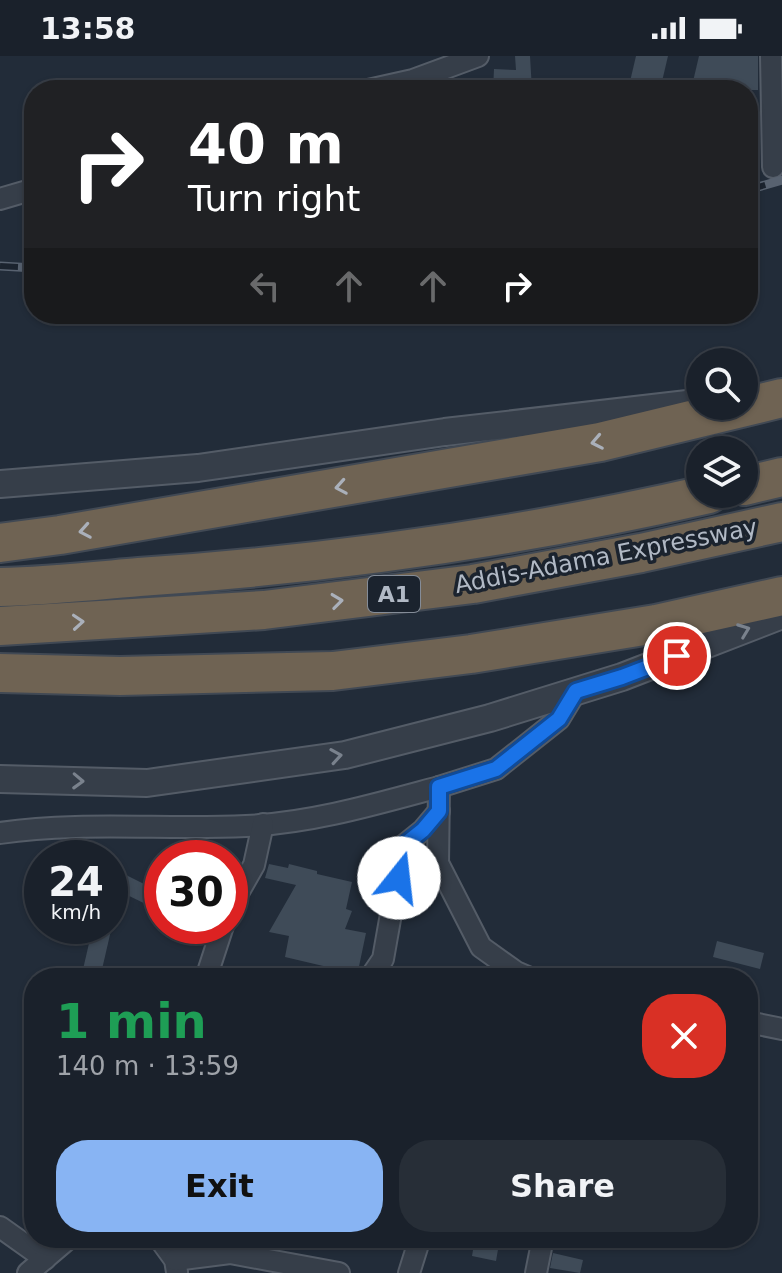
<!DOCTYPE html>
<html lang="en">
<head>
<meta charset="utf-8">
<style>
	:root { --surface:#1a212b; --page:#272e37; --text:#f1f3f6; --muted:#9fa3a9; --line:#383e47; --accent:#88b4f3 }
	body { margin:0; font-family:"DejaVu Sans",sans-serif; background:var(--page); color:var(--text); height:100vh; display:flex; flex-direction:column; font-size:30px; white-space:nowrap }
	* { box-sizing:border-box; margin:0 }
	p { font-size:26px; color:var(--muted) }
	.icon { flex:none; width:44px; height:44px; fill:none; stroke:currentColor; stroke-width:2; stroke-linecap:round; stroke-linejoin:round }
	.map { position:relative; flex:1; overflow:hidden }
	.details { position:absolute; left:24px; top:912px; width:734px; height:280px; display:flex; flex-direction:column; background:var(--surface); border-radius:32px; box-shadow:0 2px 6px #0004,0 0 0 2px var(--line) }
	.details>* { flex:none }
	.hud { position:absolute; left:24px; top:24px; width:734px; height:244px; border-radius:32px; box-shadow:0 2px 6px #0004,0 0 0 2px var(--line); background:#202124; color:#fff; overflow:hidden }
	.controls { position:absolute; left:686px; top:292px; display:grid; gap:16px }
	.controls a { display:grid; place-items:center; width:72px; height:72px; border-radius:50%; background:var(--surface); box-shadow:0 2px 6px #0004,0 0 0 2px var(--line); font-size:40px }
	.speed { position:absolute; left:24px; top:784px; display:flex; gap:16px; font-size:40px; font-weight:700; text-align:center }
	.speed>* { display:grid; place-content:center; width:104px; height:104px; border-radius:50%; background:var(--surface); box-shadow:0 2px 6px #0004,0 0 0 2px var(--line); line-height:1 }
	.speed small { font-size:20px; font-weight:400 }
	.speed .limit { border:12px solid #d22; background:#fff; color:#111 }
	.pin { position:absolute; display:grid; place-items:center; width:68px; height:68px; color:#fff; margin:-34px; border:4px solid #fff; border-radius:50%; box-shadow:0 2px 8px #0007 }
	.me { position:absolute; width:88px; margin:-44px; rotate:16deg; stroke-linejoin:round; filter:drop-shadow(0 0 6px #0008) }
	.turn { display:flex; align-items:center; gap:28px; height:168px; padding:0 32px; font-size:36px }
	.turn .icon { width:104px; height:104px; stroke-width:2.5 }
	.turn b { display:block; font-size:56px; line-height:68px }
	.lanes { display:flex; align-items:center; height:76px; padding:0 32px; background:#0003; justify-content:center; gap:40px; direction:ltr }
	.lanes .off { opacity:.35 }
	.round { display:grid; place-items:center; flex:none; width:84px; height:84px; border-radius:32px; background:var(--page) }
	.overview { display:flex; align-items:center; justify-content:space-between; height:136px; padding:0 32px }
	h1 { font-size:48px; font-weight:800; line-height:60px; color:#1e9e55 }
	.button { display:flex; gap:16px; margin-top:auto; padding:16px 32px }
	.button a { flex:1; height:92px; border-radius:32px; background:var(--accent); color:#111; font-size:32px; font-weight:800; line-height:92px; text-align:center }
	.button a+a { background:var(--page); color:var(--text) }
	.status { display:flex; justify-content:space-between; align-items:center; height:56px; padding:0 40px; background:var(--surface); direction:ltr }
	.status svg { height:22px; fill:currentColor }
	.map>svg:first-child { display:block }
	.building { fill:#3f4b58 }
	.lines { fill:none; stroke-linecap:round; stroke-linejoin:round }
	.minor-casing { stroke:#545c67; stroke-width:24 }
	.tertiary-casing { stroke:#545c67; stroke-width:30 }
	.motorway-casing { stroke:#414954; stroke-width:42 }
	.minor { stroke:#363e49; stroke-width:20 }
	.tertiary { stroke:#363e49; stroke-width:26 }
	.motorway { stroke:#6f6353; stroke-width:38 }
	.rail-casing { stroke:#586270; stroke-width:9 }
	.rail { stroke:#1b232e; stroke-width:6; stroke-dasharray:18; stroke-linecap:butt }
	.oneway { stroke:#aab0ba }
	.oneway2 { stroke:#7a828d }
	.route-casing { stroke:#114b97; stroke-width:20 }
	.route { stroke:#1a73e8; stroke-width:14 }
	.labels { text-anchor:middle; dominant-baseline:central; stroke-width:7; stroke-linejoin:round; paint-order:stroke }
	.shield { fill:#1b232e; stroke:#848c98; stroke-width:2 }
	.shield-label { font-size:22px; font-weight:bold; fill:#b1b9c5 }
	.street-label { font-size:24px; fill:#b1b9c5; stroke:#1b232e }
</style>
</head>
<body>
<div class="status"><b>13:58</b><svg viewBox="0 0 49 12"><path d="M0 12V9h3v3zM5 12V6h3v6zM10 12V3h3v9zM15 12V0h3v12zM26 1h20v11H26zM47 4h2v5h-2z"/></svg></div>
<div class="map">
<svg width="782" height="1217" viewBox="0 0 782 1217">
	<rect width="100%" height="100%" fill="#222c39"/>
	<g class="building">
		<polygon points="515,0 530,0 532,34 493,34 494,13 516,14"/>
		<polygon points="636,0 668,0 660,34 628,34"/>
		<polygon points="699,0 758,0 758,34 691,34"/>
		<polygon points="269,808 288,812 289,808 317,815 317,818 352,826 346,853 352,855 345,873 366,877 357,920 335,916 336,913 285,901 289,880 269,876 296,829 265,822"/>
		<polygon points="122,817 162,837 162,856 119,835"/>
		<polygon points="93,870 112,870 100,922 81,922"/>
		<polygon points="717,885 764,897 760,913 713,901"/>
		<polygon points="475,1182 500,1182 496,1205 472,1200"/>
		<polygon points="553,1197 583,1204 580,1217 550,1212"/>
	</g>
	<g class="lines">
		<defs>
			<g id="minor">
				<polyline points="771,0 773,111"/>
				<polyline points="368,34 413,24 478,0"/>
				<polyline points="0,143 34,133"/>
				<path d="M0 777C81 765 164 774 246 770 312 767 376 748 439 731"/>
				<polyline points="230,851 254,809 263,768"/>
				<polyline points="206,922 223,870"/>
				<polyline points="370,922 383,903 403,790 423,774 439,755"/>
				<polyline points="530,922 516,916 481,891 438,807 439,731 496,713 559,663 576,635"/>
				<polyline points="748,966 782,973"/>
				<polyline points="0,1171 45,1203"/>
				<polyline points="159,1182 175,1204 177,1216"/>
				<polyline points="175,1204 230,1197 339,1217"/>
				<polyline points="28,1217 69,1182"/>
				<polyline points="409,1217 420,1182"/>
				<polyline points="536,1217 543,1182"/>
			</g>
			<g id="tertiary">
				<polyline points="0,428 198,412 445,376 696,347"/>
				<polyline points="0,723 147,727 345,699 490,662 622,621 782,559"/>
			</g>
			<g id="motorway">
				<polyline points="744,430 782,421"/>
				<polyline points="0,487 60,479 600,386 782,342"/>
				<path d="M0 531C46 530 93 525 139 521 331 508 521 481 709 438"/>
				<polyline points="0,570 264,554 473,528 641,497 782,466"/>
				<polyline points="0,617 120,620 333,615 471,598 656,568 782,540"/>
			</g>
		</defs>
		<use href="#minor" class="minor-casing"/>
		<use href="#tertiary" class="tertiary-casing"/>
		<use href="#motorway" class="motorway-casing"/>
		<use href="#minor" class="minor"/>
		<use href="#tertiary" class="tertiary"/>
		<use href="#motorway" class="motorway"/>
		<defs>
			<g id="rail">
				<polyline points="748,134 782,124"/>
				<polyline points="0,210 34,212"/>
			</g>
		</defs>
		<use href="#rail" class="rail-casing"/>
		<use href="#rail" class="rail"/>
	</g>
	<defs><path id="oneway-chevron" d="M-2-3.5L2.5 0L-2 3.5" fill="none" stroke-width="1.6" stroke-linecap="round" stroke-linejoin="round" transform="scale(2)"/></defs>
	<g class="oneway">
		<use href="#oneway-chevron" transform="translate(597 386) rotate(169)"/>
		<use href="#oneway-chevron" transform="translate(341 431) rotate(170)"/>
		<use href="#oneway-chevron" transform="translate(85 475) rotate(170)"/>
		<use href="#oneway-chevron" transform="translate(337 545) rotate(-7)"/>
		<use href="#oneway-chevron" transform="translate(78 566) rotate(-4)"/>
	</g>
	<g class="oneway2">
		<use href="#oneway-chevron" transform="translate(744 574) rotate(-21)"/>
		<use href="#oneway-chevron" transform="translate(336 700) rotate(-9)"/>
		<use href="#oneway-chevron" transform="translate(78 725) rotate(2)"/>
	</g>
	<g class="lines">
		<defs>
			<polyline id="route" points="399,822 403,790 423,774 439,755 439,731 496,713 559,663 576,635 622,621 677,600"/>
		</defs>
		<use href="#route" class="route-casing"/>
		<use href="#route" class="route"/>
	</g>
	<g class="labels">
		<rect class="shield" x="368" y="520" width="52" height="36" rx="6"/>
		<g class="shield-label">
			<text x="394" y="538">A1</text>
		</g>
		<g class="street-label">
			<text transform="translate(606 500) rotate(-11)">Addis-Adama Expressway</text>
		</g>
	</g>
</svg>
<div class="controls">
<a><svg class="icon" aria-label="search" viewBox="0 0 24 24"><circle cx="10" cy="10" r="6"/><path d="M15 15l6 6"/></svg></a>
<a><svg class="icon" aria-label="layers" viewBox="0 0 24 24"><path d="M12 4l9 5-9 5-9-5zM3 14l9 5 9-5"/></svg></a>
</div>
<div class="speed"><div>24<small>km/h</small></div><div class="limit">30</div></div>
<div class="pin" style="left:677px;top:600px;background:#d93025"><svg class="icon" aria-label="arrive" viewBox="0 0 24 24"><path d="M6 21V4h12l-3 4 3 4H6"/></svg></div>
<svg class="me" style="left:399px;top:822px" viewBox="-20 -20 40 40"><circle r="19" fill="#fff"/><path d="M0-13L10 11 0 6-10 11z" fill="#1a73e8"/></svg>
<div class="hud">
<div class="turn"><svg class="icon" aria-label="right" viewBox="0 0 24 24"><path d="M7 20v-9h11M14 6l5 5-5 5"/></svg><div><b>40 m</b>Turn right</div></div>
<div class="lanes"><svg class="icon off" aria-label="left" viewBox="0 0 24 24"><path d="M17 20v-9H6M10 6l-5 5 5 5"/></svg><svg class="icon off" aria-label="ahead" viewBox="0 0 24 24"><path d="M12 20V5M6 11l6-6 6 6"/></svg><svg class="icon off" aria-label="ahead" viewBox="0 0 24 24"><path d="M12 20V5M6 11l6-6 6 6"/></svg><svg class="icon" aria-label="right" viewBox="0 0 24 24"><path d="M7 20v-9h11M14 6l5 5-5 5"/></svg></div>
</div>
<section class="details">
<div class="overview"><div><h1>1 min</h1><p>140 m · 13:59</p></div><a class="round" style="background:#d93025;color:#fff"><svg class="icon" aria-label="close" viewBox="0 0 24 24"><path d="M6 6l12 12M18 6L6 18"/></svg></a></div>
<div class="button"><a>Exit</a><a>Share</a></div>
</section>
</div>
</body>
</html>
